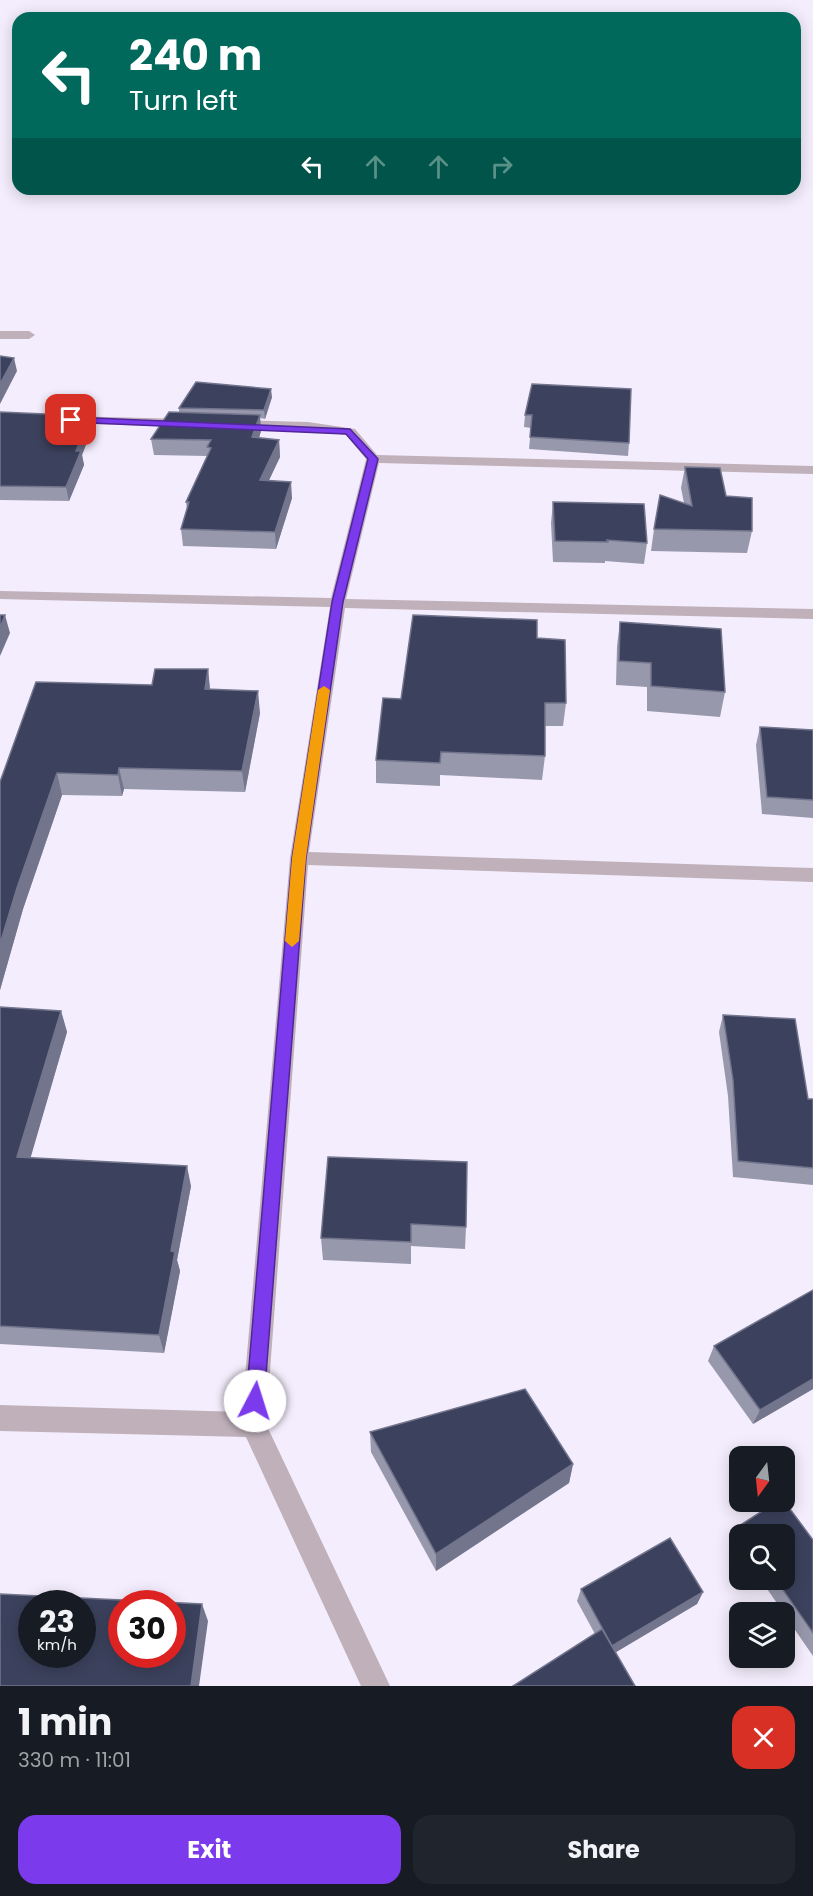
<!DOCTYPE html>
<html lang="en">
<head>
<meta charset="utf-8">
<style>
	:root { --surface:#171b24; --page:#20242c; --text:#f1f3f6; --muted:#9ea1a6; --accent:#7c3aed }
	body { margin:0; font-family:Poppins,sans-serif; background:var(--page); color:var(--text); height:100vh; display:flex; flex-direction:column; font-size:22px; white-space:nowrap }
	* { box-sizing:border-box; margin:0 }
	p { font-size:20px; color:var(--muted) }
	.icon { flex:none; width:33px; height:33px; fill:none; stroke:currentColor; stroke-width:2; stroke-linecap:round; stroke-linejoin:round }
	.map { position:relative; height:1686px; overflow:hidden }
	.drawer { display:flex; flex-direction:column; background:var(--surface); flex:1 }
	.drawer>* { flex:none }
	.top-card { position:absolute; left:12px; top:12px; width:789px; height:183px; border-radius:18px; box-shadow:0 3px 15px #0003; background:#00695c; color:#fff; overflow:hidden }
	.needle { width:39px; rotate:195deg }
	.tools { position:absolute; left:729px; top:1446px; display:grid; gap:12px }
	.tools a { display:grid; place-items:center; width:66px; height:66px; border-radius:12px; background:var(--surface); box-shadow:0 3px 15px #0003; font-size:30px }
	.speed { position:absolute; left:18px; top:1590px; display:flex; gap:12px; font-size:30px; font-weight:700; text-align:center }
	.speed>* { display:grid; place-content:center; width:78px; height:78px; border-radius:50%; background:var(--surface); box-shadow:0 3px 15px #0003; line-height:1 }
	.speed small { font-size:15px; font-weight:400 }
	.speed .limit { border:9px solid #d22; background:#fff; color:#111 }
	.pin { position:absolute; display:grid; place-items:center; width:51px; height:51px; color:#fff; margin:-26px; border-radius:12px; box-shadow:0 3px 9px #0006 }
	.me { position:absolute; width:66px; margin:-33px; rotate:5deg; stroke-linejoin:round; filter:drop-shadow(0 0 4px #0008) }
	.turn { display:flex; align-items:center; gap:21px; height:126px; padding:0 18px; font-size:27px }
	.turn .icon { width:78px; height:78px; stroke-width:2.5 }
	.turn b { display:block; font-size:42px; line-height:51px }
	.lanes { display:flex; align-items:center; height:57px; padding:0 18px; background:#0003; justify-content:center; gap:30px; direction:ltr }
	.lanes .off { opacity:.35 }
	.round { display:grid; place-items:center; flex:none; width:63px; height:63px; border-radius:18px; background:var(--page) }
	.headline { display:flex; align-items:center; justify-content:space-between; height:102px; padding:0 18px }
	h1 { font-size:36px; font-weight:700; line-height:45px }
	.primary-button { display:flex; gap:12px; margin-top:auto; padding:12px 18px }
	.primary-button a { flex:1; height:69px; border-radius:18px; background:var(--accent); color:#fff; font-size:24px; font-weight:700; line-height:69px; text-align:center }
	.primary-button a+a { background:var(--page); color:var(--text) }
	.map>svg:first-child { display:block }
	.lines { fill:none; stroke-linecap:round; stroke-linejoin:round }
	.minor { fill:#bfb0ba; fill-rule:evenodd }
	.wall { fill:#9898ad }
	.shaded-wall { fill:#73758d }
	.building { fill:#3c425d; stroke:#73758d; stroke-width:1.5; fill-rule:evenodd }
	.route { fill:#7c3aed; stroke:#51269a; stroke-width:1.5 }
	.slow { fill:#f59e0b }
</style>
</head>
<body>
<div class="map">
<svg width="813" height="1686" viewBox="0 0 813 1686">
	<rect width="100%" height="100%" fill="#f4edfd"/>
	<g class="lines">
		<g class="minor">
			<polygon points="0,331 29,331 35,335 29,339 0,339"/>
			<polygon points="66,416 186,419 192,423 186,427 61,423 61,417"/>
			<polygon points="237,420 308,422 355,429 377,455 813,466 813,474 379,463 346,599 813,609 813,619 345,608 309,852 813,868 813,882 308,865 266,1424 390,1686 361,1686 246,1437 0,1431 0,1405 242,1412 290,858 330,607 0,599 0,591 331,598 366,459 346,435 308,430 232,427 232,421"/>
		</g>
	</g>
	<g class="wall">
		<polygon points="532,384 629,443 628,456 529,449 531,428 524,427 525,415"/>
		<polygon points="272,397 265,419 260,418 261,431 259,438 279,440 280,457 269,480 292,498 276,549 183,546 181,529 187,509 186,502 207,456 154,455 151,439 179,413 179,408"/>
		<polygon points="0,412 89,416 92,429 82,455 84,465 69,501 0,500"/>
		<polygon points="685,467 726,496 752,531 747,553 651,551 654,529 684,503 681,488"/>
		<polygon points="553,502 647,543 644,564 605,561 605,563 553,562 551,523"/>
		<polygon points="620,622 725,692 720,717 647,711 647,687 616,685 617,646"/>
		<polygon points="537,638 566,703 563,726 545,726 545,756 542,780 440,775 440,786 376,783 376,760 401,699"/>
		<polygon points="208,669 210,689 260,713 245,792 124,789 122,796 62,795 23,909 0,990 0,782 152,685"/>
		<polygon points="760,727 813,730 813,818 762,814 756,745"/>
		<polygon points="0,1007 61,1011 67,1032 30,1158 191,1186 177,1260 180,1271 164,1353 0,1344"/>
		<polygon points="723,1015 808,1099 813,1099 813,1185 733,1177 728,1096 719,1032"/>
		<polygon points="328,1157 466,1227 465,1249 411,1246 411,1264 323,1260 321,1238"/>
		<polygon points="813,1290 813,1389 753,1424 708,1361 714,1346"/>
		<polygon points="370,1432 573,1464 569,1483 436,1571 371,1452"/>
		<polygon points="784,1501 813,1540 813,1656 784,1614 784,1612 783,1612 761,1580 784,1580 784,1534 740,1534 740,1548 733,1538 739,1526 776,1502"/>
		<polygon points="581,1589 703,1592 697,1604 615,1652 595,1634 577,1601"/>
	</g>
	<g class="shaded-wall">
		<polygon points="14,358 17,371 0,404 0,384"/>
		<polygon points="271,389 272,397 265,419 264,410"/>
		<polygon points="260,415 261,431 254,454 252,437"/>
		<polygon points="89,416 92,429 82,455 84,465 69,501 66,487 76,451"/>
		<polygon points="279,440 280,457 261,497 260,480"/>
		<polygon points="291,482 292,498 276,549 275,532"/>
		<polygon points="5,615 10,633 0,656 0,628"/>
		<polygon points="208,669 210,690 205,689"/>
		<polygon points="258,691 260,713 245,792 242,771"/>
		<polygon points="119,768 124,789 122,796 118,775"/>
		<polygon points="57,773 62,795 23,909 0,990 0,944 17,888"/>
		<polygon points="61,1011 67,1032 25,1177 17,1157"/>
		<polygon points="187,1166 191,1186 177,1260 180,1271 164,1353 159,1335 171,1251"/>
		<polygon points="813,1379 813,1389 753,1424 760,1410"/>
		<polygon points="573,1464 569,1483 436,1571 436,1554"/>
		<polygon points="703,1592 697,1604 608,1657 612,1646"/>
		<polygon points="202,1604 208,1621 199,1686 191,1686"/>
	</g>
	<g class="building">
		<polygon points="0,356 14,358 0,384"/>
		<polygon points="196,382 271,389 264,410 179,408"/>
		<polygon points="532,384 631,389 629,443 530,437 532,415 525,415"/>
		<polygon points="0,412 89,416 76,451 81,451 66,487 0,486"/>
		<polygon points="169,412 260,415 252,437 279,440 260,480 291,482 275,532 181,529 189,502 186,502 211,448 207,447 211,440 151,439"/>
		<polygon points="685,467 720,468 726,496 752,498 752,531 654,529 660,495 692,506"/>
		<polygon points="553,502 644,504 647,543 607,540 608,542 555,541"/>
		<polygon points="0,615 5,615 0,628"/>
		<polygon points="413,615 537,620 537,638 565,640 566,703 545,703 545,756 441,752 440,763 376,760 383,698 401,699"/>
		<polygon points="620,622 721,629 725,692 651,686 651,663 619,661"/>
		<polygon points="155,669 208,669 205,689 258,691 242,771 119,768 118,775 57,773 17,888 0,944 0,782 36,682 152,685"/>
		<polygon points="760,727 813,730 813,800 767,797"/>
		<polygon points="0,1007 61,1011 17,1157 187,1166 171,1251 175,1252 159,1335 0,1326"/>
		<polygon points="723,1015 795,1019 808,1099 813,1099 813,1168 738,1161 733,1080"/>
		<polygon points="328,1157 467,1162 466,1227 411,1224 411,1242 321,1238"/>
		<polygon points="813,1290 813,1379 760,1410 714,1346"/>
		<polygon points="525,1389 573,1464 436,1554 370,1432"/>
		<polygon points="784,1501 813,1540 813,1633 776,1580 784,1580 784,1534 745,1534 739,1526 776,1502"/>
		<polygon points="670,1538 703,1592 612,1646 581,1589"/>
		<path d="M0 1594 202 1604 191 1686H0ZM32 1604H82V1654H32ZM122 1604H172V1654H122Z"/>
		<polygon points="602,1629 635,1686 513,1686"/>
	</g>
	<polygon class="route" points="71,417 350,429 378,459 343,602 306,858 264,1401 262,1408 255,1410 248,1408 246,1401 292,858 332,602 368,459 346,434 68,422 66,420"/>
	<polygon class="slow" points="324,686 330,690 306,858 299,941 292,947 285,941 292,858 318,690"/>
</svg>
<div class="tools">
<a><svg class="needle" viewBox="-14 -14 28 28"><path d="M0-13l5 13h-10z" fill="#e53935"/><path d="M0 13l5-13h-10z" fill="#9ea1a6"/></svg></a>
<a><svg class="icon" aria-label="search" viewBox="0 0 24 24"><circle cx="10" cy="10" r="6"/><path d="M15 15l6 6"/></svg></a>
<a><svg class="icon" aria-label="layers" viewBox="0 0 24 24"><path d="M12 4l9 5-9 5-9-5zM3 14l9 5 9-5"/></svg></a>
</div>
<div class="speed"><div>23<small>km/h</small></div><div class="limit">30</div></div>
<div class="pin" style="left:71px;top:420px;background:#d93025"><svg class="icon" aria-label="arrive" viewBox="0 0 24 24"><path d="M6 21V4h12l-3 4 3 4H6"/></svg></div>
<svg class="me" style="left:255px;top:1401px" viewBox="-20 -20 40 40"><circle r="19" fill="#fff"/><path d="M0-13L10 11 0 6-10 11z" fill="#7c3aed"/></svg>
<div class="top-card">
<div class="turn"><svg class="icon" aria-label="left" viewBox="0 0 24 24"><path d="M17 20v-9H6M10 6l-5 5 5 5"/></svg><div><b>240 m</b>Turn left</div></div>
<div class="lanes"><svg class="icon" aria-label="left" viewBox="0 0 24 24"><path d="M17 20v-9H6M10 6l-5 5 5 5"/></svg><svg class="icon off" aria-label="ahead" viewBox="0 0 24 24"><path d="M12 20V5M6 11l6-6 6 6"/></svg><svg class="icon off" aria-label="ahead" viewBox="0 0 24 24"><path d="M12 20V5M6 11l6-6 6 6"/></svg><svg class="icon off" aria-label="right" viewBox="0 0 24 24"><path d="M7 20v-9h11M14 6l5 5-5 5"/></svg></div>
</div>
</div>
<section class="drawer">
<div class="headline"><div><h1>1 min</h1><p>330 m · 11:01</p></div><a class="round" style="background:#d93025;color:#fff"><svg class="icon" aria-label="close" viewBox="0 0 24 24"><path d="M6 6l12 12M18 6L6 18"/></svg></a></div>
<div class="primary-button"><a>Exit</a><a>Share</a></div>
</section>
</body>
</html>
